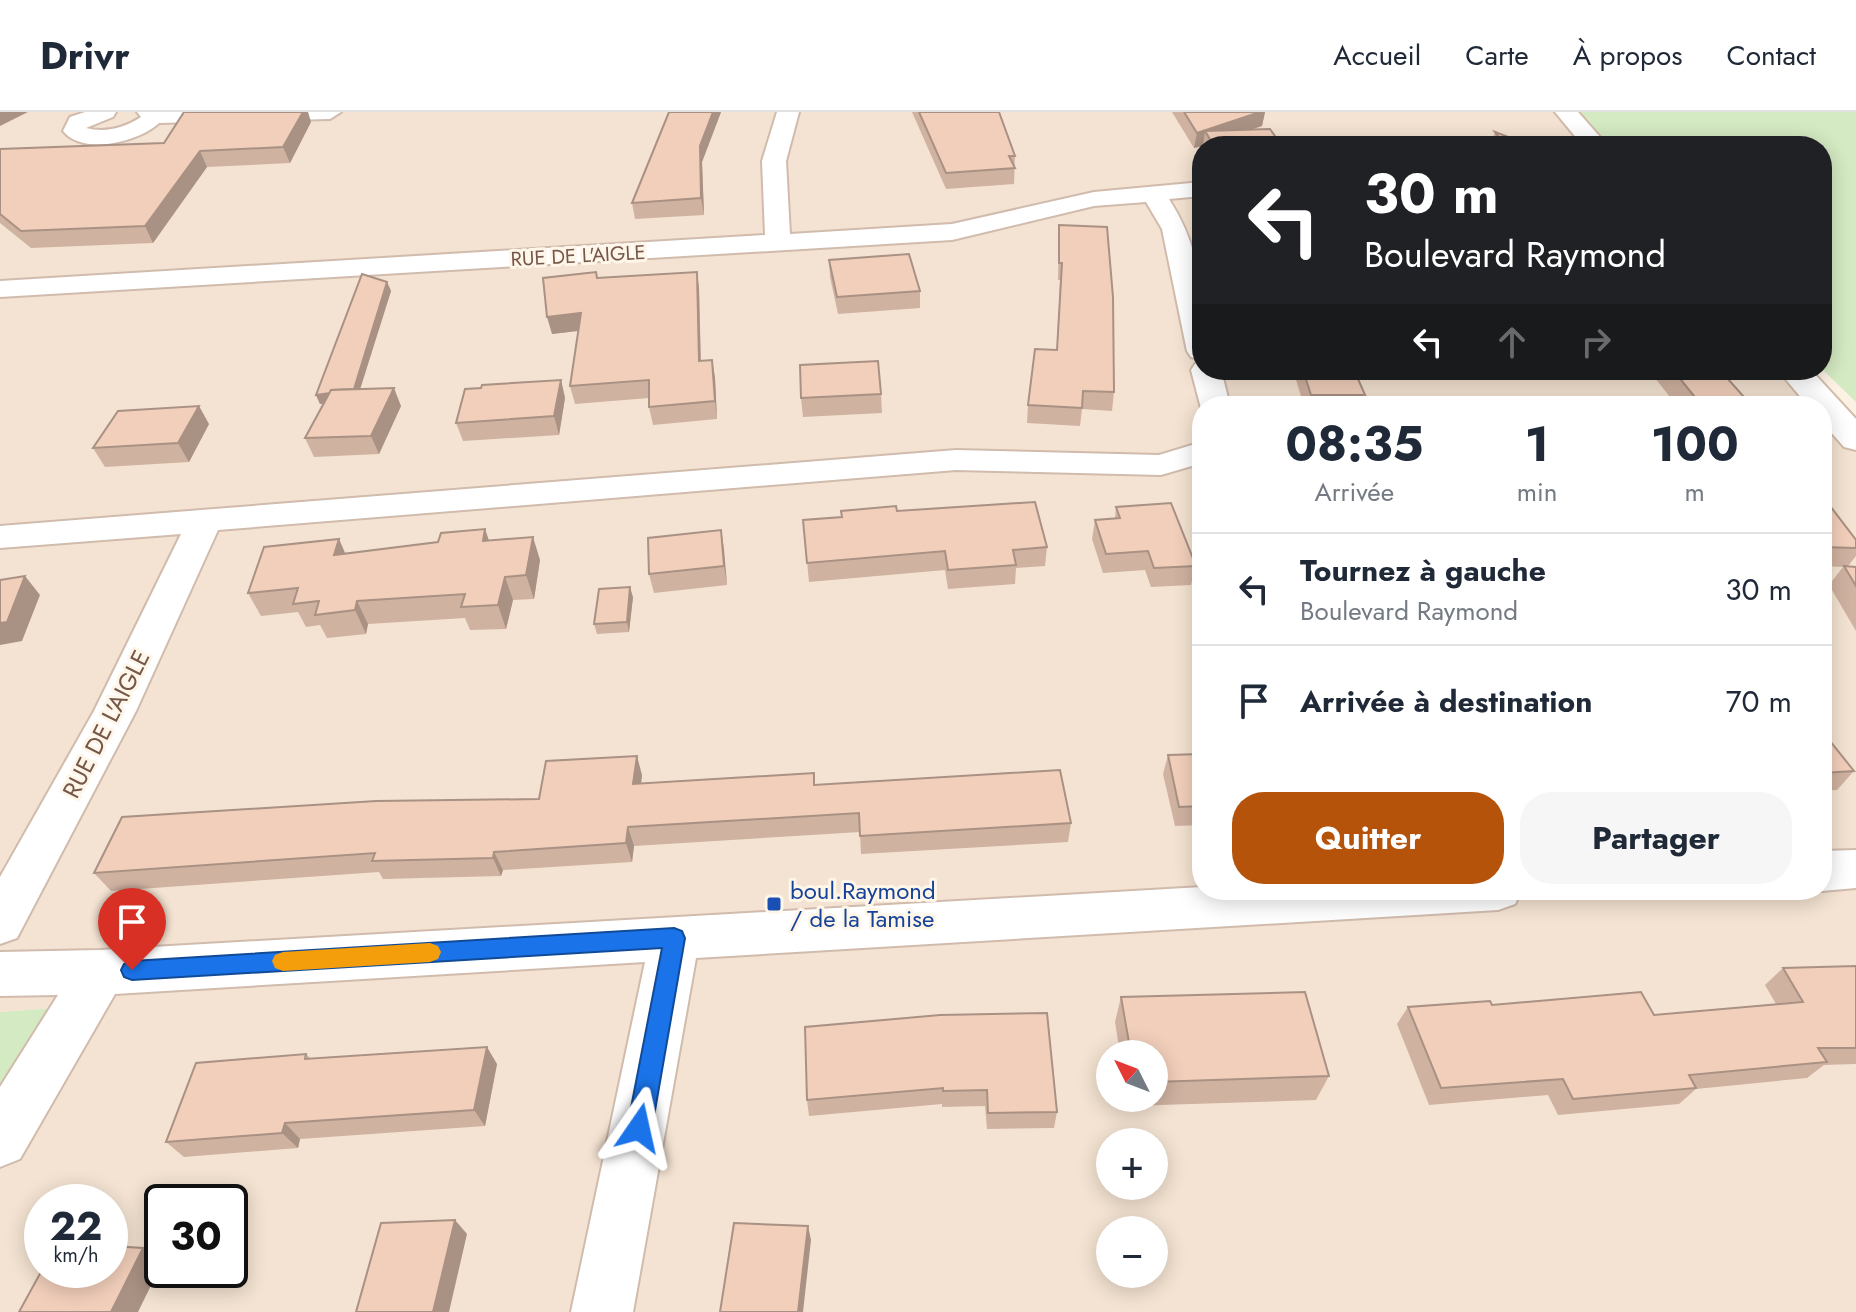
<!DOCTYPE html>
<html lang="fr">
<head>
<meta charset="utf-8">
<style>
	:root { --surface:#fff; --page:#f6f6f7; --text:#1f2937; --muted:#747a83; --line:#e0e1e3; --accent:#b45309 }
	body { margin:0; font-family:Jost,sans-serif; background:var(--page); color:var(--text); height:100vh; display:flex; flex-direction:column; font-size:30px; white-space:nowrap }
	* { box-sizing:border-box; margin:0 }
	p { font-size:26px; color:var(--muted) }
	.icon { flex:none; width:44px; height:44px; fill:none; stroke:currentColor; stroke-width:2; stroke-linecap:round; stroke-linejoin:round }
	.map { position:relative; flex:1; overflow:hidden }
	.drawer { position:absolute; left:1192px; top:284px; width:640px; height:504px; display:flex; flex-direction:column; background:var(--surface); border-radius:32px; box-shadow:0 4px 20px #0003 }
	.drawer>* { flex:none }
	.banner { position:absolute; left:1192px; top:24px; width:640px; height:244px; border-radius:32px; box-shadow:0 4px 20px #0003; background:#202124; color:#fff; overflow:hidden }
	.needle { width:52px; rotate:312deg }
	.controls { position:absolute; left:1096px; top:928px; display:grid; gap:16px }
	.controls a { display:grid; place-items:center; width:72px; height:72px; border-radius:50%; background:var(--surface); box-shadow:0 4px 20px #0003; font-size:40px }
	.speed { position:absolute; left:24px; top:1072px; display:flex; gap:16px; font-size:40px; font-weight:700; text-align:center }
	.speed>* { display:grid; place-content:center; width:104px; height:104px; border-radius:50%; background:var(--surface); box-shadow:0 4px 20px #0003; line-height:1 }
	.speed small { font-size:20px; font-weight:400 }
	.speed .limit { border:4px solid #111; border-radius:12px; background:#fff; color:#111 }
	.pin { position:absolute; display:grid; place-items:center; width:68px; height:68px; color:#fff; margin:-82px -34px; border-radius:50% 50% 50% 0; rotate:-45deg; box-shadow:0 0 8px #0007 }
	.pin .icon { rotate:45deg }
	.me { position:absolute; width:88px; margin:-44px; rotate:11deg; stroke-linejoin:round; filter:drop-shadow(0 0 6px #0008) }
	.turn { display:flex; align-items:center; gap:28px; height:168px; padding:0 40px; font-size:36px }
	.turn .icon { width:104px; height:104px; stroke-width:2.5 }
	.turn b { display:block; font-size:56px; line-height:68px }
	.lanes { display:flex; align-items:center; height:76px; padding:0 40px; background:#0003; justify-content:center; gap:40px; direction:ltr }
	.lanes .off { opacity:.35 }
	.eta { display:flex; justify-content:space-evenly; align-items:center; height:136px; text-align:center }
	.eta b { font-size:48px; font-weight:700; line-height:56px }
	.cta { display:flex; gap:16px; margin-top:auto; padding:16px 40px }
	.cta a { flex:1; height:92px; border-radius:32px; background:var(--accent); color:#fff; font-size:32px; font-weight:700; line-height:92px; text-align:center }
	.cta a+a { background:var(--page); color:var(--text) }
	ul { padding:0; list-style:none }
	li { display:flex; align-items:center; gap:24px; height:112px; padding:0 40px; border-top:2px solid var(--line) }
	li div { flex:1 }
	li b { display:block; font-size:30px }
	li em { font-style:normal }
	header { display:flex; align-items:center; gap:48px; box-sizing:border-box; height:112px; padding:0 40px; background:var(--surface); border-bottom:2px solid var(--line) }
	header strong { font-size:38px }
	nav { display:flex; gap:44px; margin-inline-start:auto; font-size:28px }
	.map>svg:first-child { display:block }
	.residential { fill:#f4e3d2; fill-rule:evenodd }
	.green { fill:#d4eac2 }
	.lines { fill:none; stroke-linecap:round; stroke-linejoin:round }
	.street-casing { stroke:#d0bbad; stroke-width:4 }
	.secondary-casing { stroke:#d3bbaa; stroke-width:4 }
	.street { fill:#fff; fill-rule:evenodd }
	.secondary { fill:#fff; fill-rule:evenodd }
	.wall { fill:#d0b2a1 }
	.shaded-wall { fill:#a99183 }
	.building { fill:#f2cfbb; stroke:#a99183; stroke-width:2 }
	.route { fill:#1a73e8; stroke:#114b97; stroke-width:2 }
	.slow { fill:#f59e0b }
	.transit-dot { fill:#1a4fb4; stroke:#fff6ea; stroke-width:3 }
	.labels { text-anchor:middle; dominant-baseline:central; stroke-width:6; stroke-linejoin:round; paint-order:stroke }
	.far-street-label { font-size:20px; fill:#755749; stroke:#fff6ea }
	.street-label { font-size:24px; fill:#755749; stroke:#fff6ea }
	.transit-label { font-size:24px; fill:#164399; stroke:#fff6ea; text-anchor:start }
</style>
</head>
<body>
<header>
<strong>Drivr</strong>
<nav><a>Accueil</a><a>Carte</a><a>À propos</a><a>Contact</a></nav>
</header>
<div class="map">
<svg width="1856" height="1200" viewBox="0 0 1856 1200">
	<rect width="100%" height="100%" fill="#fcf2e4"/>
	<path class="residential" d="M0 0H1575L1606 34H1202V258H1809L1856 310V1200H0V996L68 895 0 900ZM1202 294H1822V778H1202ZM1110 942H1154V986H1110ZM1110 1030H1154V1074H1110ZM42 1090H110V1158H42ZM162 1090H230V1158H162ZM1110 1118H1154V1162H1110Z"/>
	<g class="green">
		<polygon points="1564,0 1856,0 1856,290 1822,257 1822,34 1595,34"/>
		<polygon points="69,895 0,996 0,900"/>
	</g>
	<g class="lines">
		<defs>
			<g id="street">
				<path d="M85 0H116L113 5 86 16C106 21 124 16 141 5L137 0H341L330 7 159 11C139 30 83 44 63 19L70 5Z"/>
				<path d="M777 0H799L786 49 790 122 952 112 1094 80 1202 70V84L1169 87C1204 142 1202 185 1202 248L1191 245 1187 239 1162 117 1146 90 1094 94 952 128 0 185V169L765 123 762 49Z"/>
				<polygon points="1202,250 1202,258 1221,258 1230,294 1202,294 1202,300 1191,258 1195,252"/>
				<polygon points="1202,330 1202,351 1161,363 956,358 218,418 136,599 17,826 0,832 0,765 94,599 181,422 0,436 0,414 956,338 1159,343"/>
				<polygon points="1856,738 1856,776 1822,779 1820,778 1822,739"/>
				<polygon points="1202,775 1202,778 1522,778 1515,792 1498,798 696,846 633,1200 571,1200 645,850 115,882 20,1047 0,1055 0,975 58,883 0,884 0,840 100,838"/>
			</g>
			<g id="secondary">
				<polygon points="1555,0 1578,0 1608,34 1583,34"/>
				<polygon points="1778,258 1811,258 1856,307 1856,338 1844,335 1822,310 1822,294 1808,294"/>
			</g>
		</defs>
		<use href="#street" class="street-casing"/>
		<use href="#secondary" class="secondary-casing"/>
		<use href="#street" class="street"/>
		<use href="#secondary" class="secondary"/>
	</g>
	<g class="wall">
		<polygon points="669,0 721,0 702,50 704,103 635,107 632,91"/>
		<polygon points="912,0 999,0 1015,44 1014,72 946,77"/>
		<polygon points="1172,0 1265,0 1262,14 1250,18 1282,34 1203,34 1194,36"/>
		<polygon points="311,10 290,51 207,55 153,131 31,136 0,111 0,37 164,31"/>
		<polygon points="1495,20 1532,34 1490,34"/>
		<polygon points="1059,113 1114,280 1112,299 1082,297 1080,314 1027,311 1028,293 1057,238 1060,168 1058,168"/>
		<polygon points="829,148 920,179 920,196 838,202 830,165"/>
		<polygon points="697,160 699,177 701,249 712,248 715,266 717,307 653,313 649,295 649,286 575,292 570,274 578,219 552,222 597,166"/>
		<polygon points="387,170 391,179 360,277 401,294 379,342 314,345 305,326 324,292 320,292 316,283"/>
		<polygon points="1293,258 1354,258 1370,294 1304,294"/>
		<polygon points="1659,258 1720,258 1752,294 1677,294 1655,266"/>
		<polygon points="561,268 565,286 559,323 463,329 456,311 481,276"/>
		<polygon points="881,282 882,301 803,305 801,286"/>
		<polygon points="209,312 189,350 105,355 93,336"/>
		<polygon points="1822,386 1856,428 1856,444 1848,454 1856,474 1856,519 1829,473 1843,455 1822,454"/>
		<polygon points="1116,395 1196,454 1191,473 1151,475 1145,458 1103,461 1092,427 1095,408 1115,406"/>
		<polygon points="841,399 897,399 1047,435 1045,454 1016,456 1015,472 948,477 945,458 809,470 803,408 841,405"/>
		<polygon points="1202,401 1202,427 1197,423"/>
		<polygon points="485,417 489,429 540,448 534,487 513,488 506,517 470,518 465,506 368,512 366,522 327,526 320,513 306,515 298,500 261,504 248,481 345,442 438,430"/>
		<polygon points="721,418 727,473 654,481 649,462"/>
		<polygon points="633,485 629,520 597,522 594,512"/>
		<polygon points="1822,619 1854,659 1837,678 1822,679"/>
		<polygon points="1202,642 1202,713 1175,714 1163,662 1168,643"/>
		<polygon points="814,661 815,673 1071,711 1068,730 861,742 860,720 634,734 632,750 503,758 501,764 383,767 379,760 111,779 94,761 539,687 642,663 641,671"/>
		<polygon points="1856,854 1856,952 1824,953 1807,966 1696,977 1679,992 1558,1003 1548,983 1429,993 1397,912 1408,895 1492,893 1654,903 1776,892 1765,873 1783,856"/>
		<polygon points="1121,885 1329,964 1316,988 1128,994 1127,986 1154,986 1154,942 1120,942 1115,910"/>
		<polygon points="805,915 1057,1000 1054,1016 987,1017 985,994 942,995 942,992 809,1004 807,988"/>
		<polygon points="306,942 310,946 497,952 485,1014 300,1027 298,1036 184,1045 166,1030"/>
	</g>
	<g class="shaded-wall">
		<polygon points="0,0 28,0 0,14"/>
		<polygon points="303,0 308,0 311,10 290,51 283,35"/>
		<polygon points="713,0 721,0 702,50 704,103 701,86 700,34"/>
		<polygon points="1260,0 1265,0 1262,14 1212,30 1205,19 1203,34 1194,36 1197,21"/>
		<polygon points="200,39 207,55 153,131 145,114"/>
		<polygon points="697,160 699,177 701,267 699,249"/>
		<polygon points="387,170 391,179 357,287 320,292 316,283"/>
		<polygon points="581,201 585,218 552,222 547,205"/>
		<polygon points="712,248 715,266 717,307 715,289"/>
		<polygon points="561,268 565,286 559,323 554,304"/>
		<polygon points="394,276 401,294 379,342 371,324"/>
		<polygon points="199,294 209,312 189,350 178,331"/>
		<polygon points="485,417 493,441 483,429"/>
		<polygon points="721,418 724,437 727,473 724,454"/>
		<polygon points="533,425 540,448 534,487 526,463"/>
		<polygon points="339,427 349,450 334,443"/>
		<polygon points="25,464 40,483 22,529 0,533 0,511"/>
		<polygon points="505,465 513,488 506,517 498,493"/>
		<polygon points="630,475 633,485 629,520 627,510"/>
		<polygon points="357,489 368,512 366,522 355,498"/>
		<polygon points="637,644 642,663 639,691 633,672"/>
		<polygon points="628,715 634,734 632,750 626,731"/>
		<polygon points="494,740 503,758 501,764 493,746"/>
		<polygon points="487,935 497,952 485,1014 474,998"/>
		<polygon points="285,1011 300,1027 298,1036 282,1021"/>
		<polygon points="455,1108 467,1122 449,1200 433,1200"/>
		<polygon points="808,1114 811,1128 803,1200 798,1200"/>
		<polygon points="143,1136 162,1149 162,1151 138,1200 111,1200"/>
	</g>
	<g class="building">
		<polygon points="184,0 303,0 283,35 200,39 145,114 21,119 0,102 0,37 164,31"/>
		<polygon points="669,0 713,0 700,34 701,86 632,91"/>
		<polygon points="919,0 999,0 1015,44 1009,44 1015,56 946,61"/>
		<polygon points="1184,0 1260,0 1197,21"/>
		<polygon points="1270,17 1282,34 1214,34 1205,19"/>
		<polygon points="1495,20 1532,34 1506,34"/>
		<polygon points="1059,113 1107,115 1113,185 1114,280 1083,279 1082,296 1028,293 1035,237 1057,238 1062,151 1059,151"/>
		<polygon points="909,142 920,179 837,185 829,148"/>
		<polygon points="596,160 597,166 697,160 699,249 712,248 715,289 649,295 649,268 570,274 581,201 547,205 543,166"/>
		<polygon points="362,162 387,170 354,277 331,278 330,281 316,283"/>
		<polygon points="878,249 881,282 801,286 800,253"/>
		<polygon points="1303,258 1354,258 1370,294 1356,294 1363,283 1311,283"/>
		<polygon points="1673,258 1720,258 1752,294 1702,294"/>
		<polygon points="561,268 554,304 456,311 465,277 481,276 482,273"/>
		<polygon points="394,276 371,324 305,326 331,278"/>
		<polygon points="199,294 178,331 93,336 118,299"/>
		<polygon points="1822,386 1824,386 1856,428 1856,436 1822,435"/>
		<polygon points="1035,390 1047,435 1013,438 1016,453 948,458 945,439 807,451 803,408 842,405 841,399 896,394 897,399"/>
		<polygon points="1171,391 1196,454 1154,456 1148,439 1106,442 1095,408 1120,406 1116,395"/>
		<polygon points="485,417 483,429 533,425 526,463 505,465 498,493 461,495 465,482 357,489 355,498 315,503 319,489 293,492 298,476 248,481 264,435 339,427 334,443 438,430 441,421"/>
		<polygon points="721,418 724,454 649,462 648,426"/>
		<polygon points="1844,454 1856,455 1856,474"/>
		<polygon points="25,464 7,510 0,511 0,468"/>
		<polygon points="630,475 627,510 594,512 599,477"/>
		<polygon points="1822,619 1854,659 1822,661"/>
		<polygon points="1202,642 1202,694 1179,695 1168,643"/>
		<polygon points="637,644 633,672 814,661 814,673 1060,658 1071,711 860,724 859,701 628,715 626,731 494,740 493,746 372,749 375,741 94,761 122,705 376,689 539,687 546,649"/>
		<polygon points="1856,854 1856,936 1818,936 1827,950 1689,963 1696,976 1573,987 1563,967 1441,976 1408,895 1490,889 1492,893 1641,880 1654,903 1803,890 1783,856"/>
		<polygon points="1305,880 1329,964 1154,970 1154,942 1131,942 1121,885"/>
		<polygon points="1047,901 1057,1000 988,1001 987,978 943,979 943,976 807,988 805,915 940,903"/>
		<polygon points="487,935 474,998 285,1011 282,1021 166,1030 196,951 306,942 305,947"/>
		<polygon points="455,1108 433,1200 356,1200 381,1111"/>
		<polygon points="734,1111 808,1114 798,1200 720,1200"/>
		<polygon points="110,1134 143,1136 111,1200 19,1200 42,1158 110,1158"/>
	</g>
	<polygon class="route" points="674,816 682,819 685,826 652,1016 648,1024 639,1027 631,1024 627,1016 662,836 132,868 124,865 121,858 124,852 132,849"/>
	<polygon class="slow" points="430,831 438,834 441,840 438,847 430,850 283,859 275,856 272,849 275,843 283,840"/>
	<rect class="transit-dot" x="766" y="784" width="16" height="16" rx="4"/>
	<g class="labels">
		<g class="far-street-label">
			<text transform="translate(578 144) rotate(-3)">RUE DE L'AIGLE</text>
		</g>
		<g class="street-label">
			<text transform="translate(106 612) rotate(-63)">RUE DE L'AIGLE</text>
		</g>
		<g class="transit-label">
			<text x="790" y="778">boul.Raymond<tspan x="790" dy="28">/ de la Tamise</tspan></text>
		</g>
	</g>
</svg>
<div class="controls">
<a><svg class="needle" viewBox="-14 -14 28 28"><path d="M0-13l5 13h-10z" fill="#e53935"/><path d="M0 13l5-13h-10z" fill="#747a83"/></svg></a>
<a>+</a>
<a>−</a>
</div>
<div class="speed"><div>22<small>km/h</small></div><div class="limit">30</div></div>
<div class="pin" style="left:132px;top:858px;background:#d93025"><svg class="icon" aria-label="arrive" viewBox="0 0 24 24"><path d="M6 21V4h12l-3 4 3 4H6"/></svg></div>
<svg class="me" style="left:639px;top:1016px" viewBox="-20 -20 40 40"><path d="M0-17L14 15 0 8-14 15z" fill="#1a73e8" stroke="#fff" stroke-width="4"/></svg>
<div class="banner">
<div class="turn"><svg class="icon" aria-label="left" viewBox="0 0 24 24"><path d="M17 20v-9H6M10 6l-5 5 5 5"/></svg><div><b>30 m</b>Boulevard Raymond</div></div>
<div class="lanes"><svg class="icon" aria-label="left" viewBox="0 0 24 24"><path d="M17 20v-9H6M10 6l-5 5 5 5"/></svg><svg class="icon off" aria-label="ahead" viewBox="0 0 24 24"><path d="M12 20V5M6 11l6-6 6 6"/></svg><svg class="icon off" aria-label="right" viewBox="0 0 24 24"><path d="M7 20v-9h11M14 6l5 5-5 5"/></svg></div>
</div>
<section class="drawer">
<div class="eta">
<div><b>08:35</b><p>Arrivée</p></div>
<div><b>1</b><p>min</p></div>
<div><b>100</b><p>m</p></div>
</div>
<ul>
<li><svg class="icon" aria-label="left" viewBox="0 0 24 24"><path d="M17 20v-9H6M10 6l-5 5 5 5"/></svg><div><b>Tournez à gauche</b><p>Boulevard Raymond</p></div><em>30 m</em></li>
<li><svg class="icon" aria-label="arrive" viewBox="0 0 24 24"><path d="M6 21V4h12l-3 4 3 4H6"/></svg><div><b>Arrivée à destination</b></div><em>70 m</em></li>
</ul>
<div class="cta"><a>Quitter</a><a>Partager</a></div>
</section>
</div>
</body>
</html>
